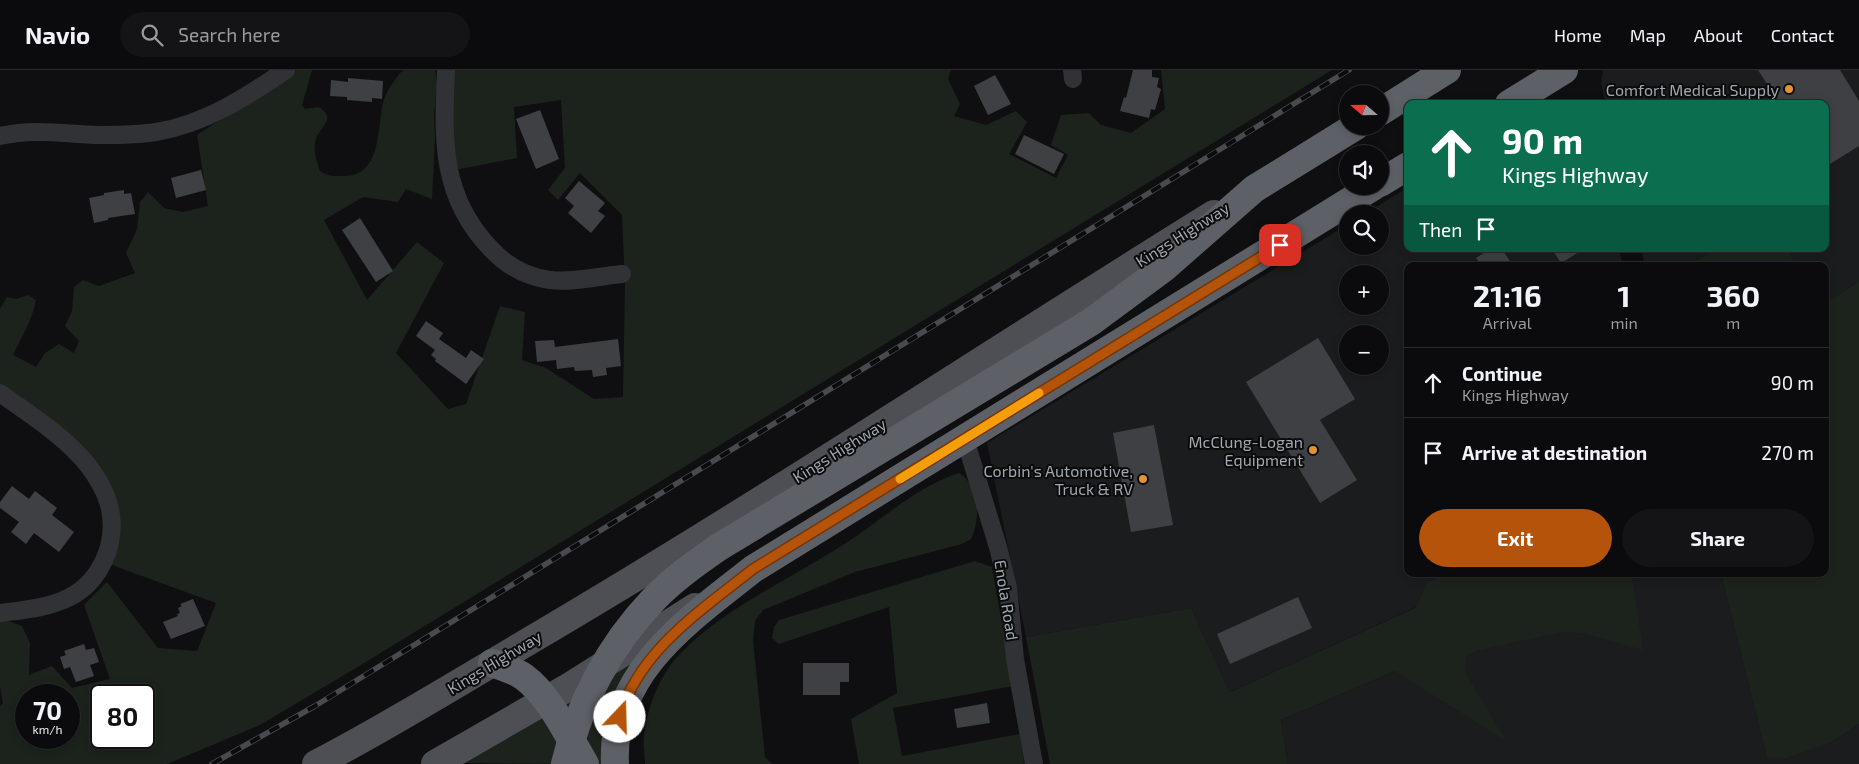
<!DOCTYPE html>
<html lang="en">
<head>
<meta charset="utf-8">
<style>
	:root { --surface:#0b0b0d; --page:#141416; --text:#f1f3f6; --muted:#9a9b9d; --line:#2b2b2e; --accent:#b45309 }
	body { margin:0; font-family:"Exo 2",sans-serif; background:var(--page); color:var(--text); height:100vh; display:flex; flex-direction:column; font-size:19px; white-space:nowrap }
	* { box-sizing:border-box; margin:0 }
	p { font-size:16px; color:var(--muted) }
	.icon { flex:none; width:28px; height:28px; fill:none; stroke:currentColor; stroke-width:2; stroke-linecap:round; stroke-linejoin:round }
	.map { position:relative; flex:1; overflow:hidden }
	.panel { position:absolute; left:1404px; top:192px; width:425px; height:315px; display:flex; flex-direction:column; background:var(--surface); border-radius:10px; box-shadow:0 2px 8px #0003,0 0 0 1px var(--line) }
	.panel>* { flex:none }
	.guide { position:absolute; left:1404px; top:30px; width:425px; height:152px; border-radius:10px; box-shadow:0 2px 8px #0003,0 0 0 1px var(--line); background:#0b6e4f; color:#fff; overflow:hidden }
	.needle { width:32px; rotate:290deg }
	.tools { position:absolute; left:1339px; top:15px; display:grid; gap:10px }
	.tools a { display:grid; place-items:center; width:50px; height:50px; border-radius:50%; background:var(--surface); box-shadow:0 2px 8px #0003,0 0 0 1px var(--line); font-size:25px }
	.speed { position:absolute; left:15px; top:614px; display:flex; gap:10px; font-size:25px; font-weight:700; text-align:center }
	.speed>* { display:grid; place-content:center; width:65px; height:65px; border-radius:50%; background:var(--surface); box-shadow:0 2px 8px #0003,0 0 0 1px var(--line); line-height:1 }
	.speed small { font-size:12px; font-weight:400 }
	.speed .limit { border:2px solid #111; border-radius:8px; background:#fff; color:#111 }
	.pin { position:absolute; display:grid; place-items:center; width:42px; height:42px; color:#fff; margin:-21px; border-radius:10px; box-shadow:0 2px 8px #0006 }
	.me { position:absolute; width:55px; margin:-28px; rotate:21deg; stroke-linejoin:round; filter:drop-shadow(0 0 4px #0008) }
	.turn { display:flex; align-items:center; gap:18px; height:105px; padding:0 15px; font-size:22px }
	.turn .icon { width:65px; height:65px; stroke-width:2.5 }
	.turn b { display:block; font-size:35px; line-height:42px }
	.then { display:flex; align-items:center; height:48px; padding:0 15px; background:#0003; gap:10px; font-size:19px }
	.eta { display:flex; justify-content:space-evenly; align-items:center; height:85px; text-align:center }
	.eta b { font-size:30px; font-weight:700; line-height:35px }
	.cta { display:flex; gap:10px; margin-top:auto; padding:10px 15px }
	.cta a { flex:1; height:58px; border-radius:30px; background:var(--accent); color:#fff; font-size:20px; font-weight:700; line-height:58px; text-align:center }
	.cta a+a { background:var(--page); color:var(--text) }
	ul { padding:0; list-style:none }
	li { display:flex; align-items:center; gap:15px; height:70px; padding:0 15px; border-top:1px solid var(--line) }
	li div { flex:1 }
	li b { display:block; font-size:19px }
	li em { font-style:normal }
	header { display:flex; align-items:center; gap:30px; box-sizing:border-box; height:70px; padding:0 25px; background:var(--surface); border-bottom:1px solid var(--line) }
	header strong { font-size:24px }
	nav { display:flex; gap:28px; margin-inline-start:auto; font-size:18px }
	.search { width:350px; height:45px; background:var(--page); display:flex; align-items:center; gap:12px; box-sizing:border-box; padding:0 18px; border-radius:28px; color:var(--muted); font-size:19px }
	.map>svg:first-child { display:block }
	.built { fill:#1b1c1d; fill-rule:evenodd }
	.green { fill:#1c231c; fill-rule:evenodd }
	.building { fill:#3e4043 }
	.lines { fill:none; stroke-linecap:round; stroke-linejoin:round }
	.street { stroke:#313235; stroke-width:18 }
	.primary { stroke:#4d4f54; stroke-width:28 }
	.highway { stroke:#5d6066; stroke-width:28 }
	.rail-casing { stroke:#484a4e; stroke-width:5.5 }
	.rail { stroke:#0a0b0b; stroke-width:4; stroke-dasharray:11; stroke-linecap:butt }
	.highway-bridge { stroke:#5d6066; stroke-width:28 }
	.route-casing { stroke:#753606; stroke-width:12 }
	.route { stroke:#b45309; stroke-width:9 }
	.slow { stroke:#f59e0b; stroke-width:9 }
	.poi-dot { fill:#e39335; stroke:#0a0b0b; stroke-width:2 }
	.labels { text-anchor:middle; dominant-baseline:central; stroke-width:4; stroke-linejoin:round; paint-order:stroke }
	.poi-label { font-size:16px; fill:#a1a8b0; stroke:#0a0b0b; text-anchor:end }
	.street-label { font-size:16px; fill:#a1a8b0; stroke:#0a0b0b }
</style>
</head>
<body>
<header>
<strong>Navio</strong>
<div class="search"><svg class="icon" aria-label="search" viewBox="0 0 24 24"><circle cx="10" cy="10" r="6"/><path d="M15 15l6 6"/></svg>Search here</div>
<nav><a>Home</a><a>Map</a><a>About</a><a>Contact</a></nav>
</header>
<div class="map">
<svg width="1859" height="694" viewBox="0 0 1859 694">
	<rect width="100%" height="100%" fill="#0f0f11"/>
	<g class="built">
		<polygon points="1603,0 1859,0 1859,211 1825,234 1825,196 1797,196 1787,179 1825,179 1825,34 1606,34 1601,13"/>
		<path d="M1407 118 1408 179H1619L1623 196H1408V504H1721L1767 688 1830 673 1859 654V694H1288L1281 650 1395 601 1416 537 1230 622 1191 538 1026 567 987 373 1347 155 1348 176H1380V144H1365ZM1348 204H1380V236H1348ZM1348 264H1380V296H1348Z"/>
		<polygon points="1641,179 1716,179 1686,196 1645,196"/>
	</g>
	<g class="green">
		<path d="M296 0H312L302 35 305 39 318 37C337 47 322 56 317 66 312 78 316 90 320 101 328 107 337 106 346 106 382 104 377 58 383 33 385 23 394 11 400 3L404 0H435L437 13 434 47 435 67 432 129 406 119 398 132 363 127 324 150 367 230 417 172 444 193 396 283 448 339 466 334 500 236 525 242 522 290 546 298 594 329 623 327 625 214 622 145 580 103 558 130 548 120 565 98 561 30 514 37 517 88 455 100 451 28 454 0H951L948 9 960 34 954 46 986 55 1016 41 1027 52 1009 84 1056 108 1068 85 1051 75 1061 45 1089 43 1101 55 1131 63 1165 39 1161 0H1332L356 598 260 655 167 694H0V636L3 633 0 616V552L6 550 22 556 30 573 29 605 52 596 72 618 110 609 84 535 107 512 158 578 197 581 216 533 109 494 117 441 86 381 0 316V239L7 227 16 229 28 225 36 230C32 251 22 266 13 285L36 297 45 283 59 274 74 283 79 271 65 256 72 241 74 217 83 210 99 216 135 203 126 183 137 159 140 132 148 122 164 138 183 142 208 136 197 65ZM26 625H69V668H26ZM101 625H144V668H101Z"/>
		<polygon points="1716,179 1787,179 1797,196 1686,196"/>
		<polygon points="1859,211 1859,654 1830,673 1786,688 1767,688 1721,504 1825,504 1825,234"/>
		<path d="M959 403C980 416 981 448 971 469L962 474 855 502 763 540 755 551 753 571 765 687 772 694H645C645 685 643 676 644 667 647 637 660 603 682 582 726 537 790 509 843 475 881 451 915 417 959 403Z"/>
		<polygon points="975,491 992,497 1013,616 893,638 902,686 1020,664 1024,694 859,694 851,649 897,623 889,537 779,574 772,568 774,557 779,550"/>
		<polygon points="1444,504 1645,504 1632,506 1643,580 1582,563 1562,562 1475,581 1466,587 1465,602 1506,671 1395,601 1281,650 1288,694 1050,694 1026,567 1191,538 1230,622 1417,537 1426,514"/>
		<polygon points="635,590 605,694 596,694 565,635"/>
		<polygon points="544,644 573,694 464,693"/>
	</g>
	<g class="building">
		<polygon points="1133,0 1152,0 1152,7 1159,8 1157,17 1161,19 1155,40 1151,39 1149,48 1120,41 1124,27 1126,28"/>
		<polygon points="1758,0 1840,0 1859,31 1859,76 1825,97 1825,34 1780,34"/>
		<polygon points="995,5 1011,34 988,45 974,16"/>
		<polygon points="348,8 383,11 382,29 372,28 372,32 347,30 347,27 330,26 331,10 348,12"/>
		<polygon points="540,40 559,89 536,99 516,49"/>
		<polygon points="1024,65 1064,84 1054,104 1015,84"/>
		<polygon points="201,100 206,120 176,128 171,108"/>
		<polygon points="579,111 605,133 598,141 605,146 591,163 568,143 574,136 565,128"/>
		<polygon points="124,120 124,124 131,123 135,144 108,148 108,150 94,153 89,128 104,125 104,123"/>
		<polygon points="360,148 393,201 376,212 342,160"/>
		<polygon points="1490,179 1502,179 1513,196 1482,196 1476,188"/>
		<polygon points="1552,179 1584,179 1561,193"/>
		<polygon points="426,251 443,263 439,269 466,288 471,280 484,289 466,314 435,291 436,289 431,285 435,280 416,266"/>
		<polygon points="1318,268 1355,329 1320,350 1357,410 1320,433 1246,312"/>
		<polygon points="618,269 621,296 606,298 607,305 593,307 592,300 575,301 574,297 557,299 556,290 537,292 535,271 554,270 555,277"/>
		<polygon points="1154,355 1173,455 1131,462 1113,363"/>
		<polygon points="12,416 29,429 35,421 57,438 52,445 74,462 59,482 34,463 26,474 11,462 19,452 0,438 0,432"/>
		<polygon points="1298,527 1312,558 1230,594 1217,564"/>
		<polygon points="193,529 205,556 171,569 163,552 178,546 177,544 180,543 178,538 182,536 180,534"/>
		<polygon points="84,574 86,580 94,578 99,592 90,595 94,606 76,612 70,597 64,599 60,587 66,585 64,581"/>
		<polygon points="803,593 849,593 849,612 840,612 840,625 803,625"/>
		<polygon points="987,633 990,653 957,658 954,639"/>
	</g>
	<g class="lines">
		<g class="street">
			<path d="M446 0C443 69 440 126 491 179 507 196 526 207 550 210 573 213 599 206 622 204"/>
			<polyline points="1072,0 1073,9"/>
			<path d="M0 66C36 58 63 64 99 65 117 65 137 65 156 62 205 54 246 27 286 0"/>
			<path d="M0 323C26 342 55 360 78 384 92 398 106 420 110 439 117 473 101 511 70 527 49 538 23 540 0 543"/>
			<polyline points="965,369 998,477 1008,518 1015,589 1034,694"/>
		</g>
		<g class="primary">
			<path d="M316 694C391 655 463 610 536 567 765 432 988 284 1214 144"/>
			<polyline points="435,694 567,618 695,537"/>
		</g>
		<g class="highway">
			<polyline points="1509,34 1564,0"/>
			<polyline points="1380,42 1447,0"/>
			<polyline points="1380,113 1408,96"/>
			<polyline points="719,477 1091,252 1164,198 1254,119 1356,56"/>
			<path d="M492 593C503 597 514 600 524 607 550 626 568 666 585 694"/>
			<path d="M615 694C610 602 689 550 753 499L1374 116"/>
		</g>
		<defs>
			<polyline id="rail" points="212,694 315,636 1349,0"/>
		</defs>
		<use href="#rail" class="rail-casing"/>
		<use href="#rail" class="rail"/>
		<path class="highway-bridge" d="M565 694C579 633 610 575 653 530 673 509 696 493 719 477"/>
	</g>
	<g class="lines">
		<defs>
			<path id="route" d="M620 647C638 581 703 539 753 499L1280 175"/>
		</defs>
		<use href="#route" class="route-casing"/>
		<use href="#route" class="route"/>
		<polyline class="slow" points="900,409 1039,323"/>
	</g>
	<g class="poi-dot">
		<circle cx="1789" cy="19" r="5"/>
		<circle cx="1313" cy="380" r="5"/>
		<circle cx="1143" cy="409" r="5"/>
	</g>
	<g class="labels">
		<g class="poi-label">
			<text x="1779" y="19">Comfort Medical Supply</text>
			<text x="1303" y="371">McClung-Logan<tspan x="1303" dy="18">Equipment</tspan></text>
			<text x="1133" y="400">Corbin's Automotive,<tspan x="1133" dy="18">Truck &amp; RV</tspan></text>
		</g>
		<g class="street-label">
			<text transform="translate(1182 164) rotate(-32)">Kings Highway</text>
			<text transform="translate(839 380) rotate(-32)">Kings Highway</text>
			<text transform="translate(1007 530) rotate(81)">Enola Road</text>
			<text transform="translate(494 592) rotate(-31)">Kings Highway</text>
		</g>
	</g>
</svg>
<div class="tools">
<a><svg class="needle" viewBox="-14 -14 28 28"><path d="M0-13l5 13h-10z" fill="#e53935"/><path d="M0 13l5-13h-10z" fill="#9a9b9d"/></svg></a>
<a><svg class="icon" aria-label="sound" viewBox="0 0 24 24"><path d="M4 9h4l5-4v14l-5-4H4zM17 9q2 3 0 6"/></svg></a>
<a><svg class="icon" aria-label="search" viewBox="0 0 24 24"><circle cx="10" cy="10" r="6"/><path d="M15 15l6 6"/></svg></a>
<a>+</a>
<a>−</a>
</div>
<div class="speed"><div>70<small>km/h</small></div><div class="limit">80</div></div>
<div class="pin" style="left:1280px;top:175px;background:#d93025"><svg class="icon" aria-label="arrive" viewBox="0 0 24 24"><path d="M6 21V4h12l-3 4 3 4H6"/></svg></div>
<svg class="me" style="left:620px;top:647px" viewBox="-20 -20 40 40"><circle r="19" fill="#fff"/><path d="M0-13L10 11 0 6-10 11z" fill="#b45309"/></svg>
<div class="guide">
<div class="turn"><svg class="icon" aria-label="ahead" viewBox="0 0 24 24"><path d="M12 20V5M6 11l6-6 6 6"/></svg><div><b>90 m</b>Kings Highway</div></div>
<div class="then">Then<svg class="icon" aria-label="arrive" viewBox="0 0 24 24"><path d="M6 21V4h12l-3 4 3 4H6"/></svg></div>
</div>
<section class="panel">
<div class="eta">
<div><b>21:16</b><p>Arrival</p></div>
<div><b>1</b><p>min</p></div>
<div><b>360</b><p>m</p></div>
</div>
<ul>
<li><svg class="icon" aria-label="ahead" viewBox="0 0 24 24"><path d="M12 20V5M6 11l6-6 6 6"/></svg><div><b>Continue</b><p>Kings Highway</p></div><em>90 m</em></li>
<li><svg class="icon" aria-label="arrive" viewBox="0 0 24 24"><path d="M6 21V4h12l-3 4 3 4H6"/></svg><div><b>Arrive at destination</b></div><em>270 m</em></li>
</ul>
<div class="cta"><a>Exit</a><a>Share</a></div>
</section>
</div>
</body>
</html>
